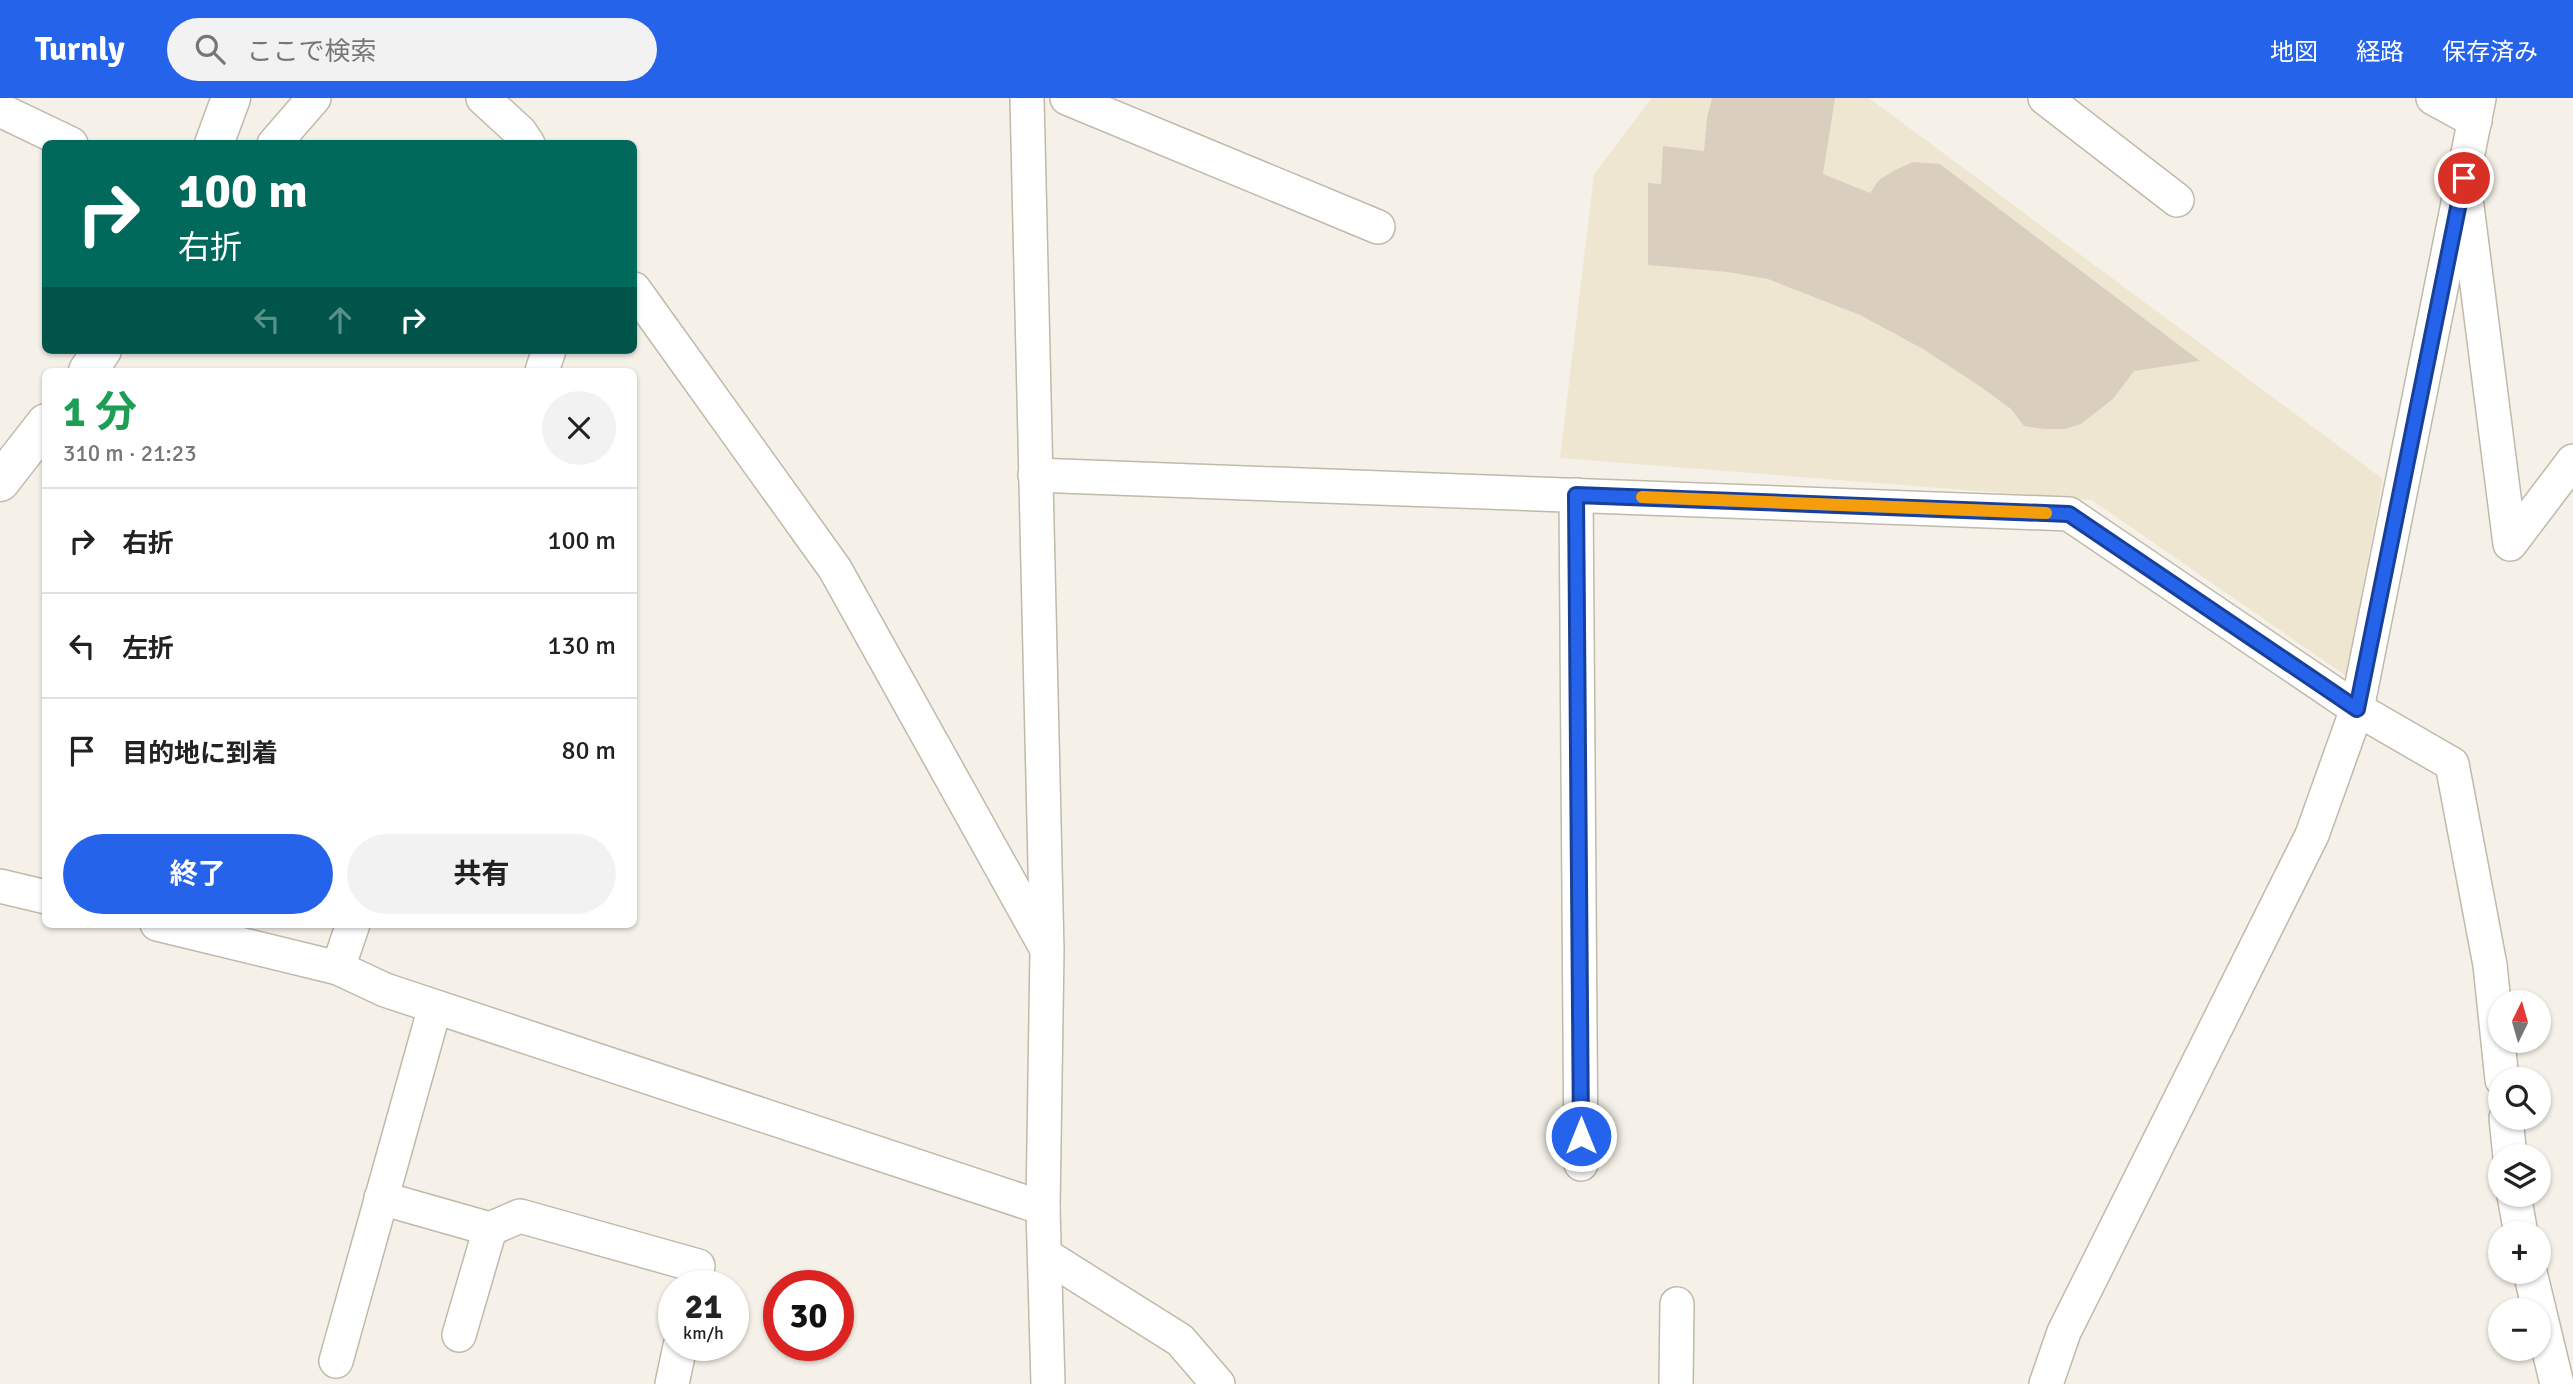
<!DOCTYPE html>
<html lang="ja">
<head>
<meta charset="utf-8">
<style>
	:root { --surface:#fff; --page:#f2f2f2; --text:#222; --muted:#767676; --line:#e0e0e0; --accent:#2563eb }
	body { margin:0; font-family:Signika,"Noto Sans JP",sans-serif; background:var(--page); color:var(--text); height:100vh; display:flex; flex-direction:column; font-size:26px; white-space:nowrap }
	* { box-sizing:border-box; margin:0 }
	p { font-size:23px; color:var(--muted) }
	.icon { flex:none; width:38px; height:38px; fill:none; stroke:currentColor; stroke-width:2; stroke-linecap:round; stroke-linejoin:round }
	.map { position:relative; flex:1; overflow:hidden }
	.drawer { position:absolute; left:42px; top:270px; width:595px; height:560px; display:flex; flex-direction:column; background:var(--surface); border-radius:10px; box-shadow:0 2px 5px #0004 }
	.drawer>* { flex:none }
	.top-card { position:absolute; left:42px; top:42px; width:595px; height:214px; border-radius:10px; box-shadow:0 2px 5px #0004; background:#00695c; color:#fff; overflow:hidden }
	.needle { width:46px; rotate:5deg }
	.tools { position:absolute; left:2488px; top:892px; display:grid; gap:14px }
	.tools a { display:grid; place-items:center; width:63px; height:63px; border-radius:50%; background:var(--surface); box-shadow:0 2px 5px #0004; font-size:35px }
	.speed { position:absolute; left:658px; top:1172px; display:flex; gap:14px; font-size:35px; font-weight:700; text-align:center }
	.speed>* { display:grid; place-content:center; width:91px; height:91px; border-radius:50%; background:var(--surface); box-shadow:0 2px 5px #0004; line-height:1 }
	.speed small { font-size:18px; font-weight:400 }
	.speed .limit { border:10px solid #d22; background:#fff; color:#111 }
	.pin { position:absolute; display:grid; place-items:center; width:60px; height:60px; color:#fff; margin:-30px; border:4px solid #fff; border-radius:50%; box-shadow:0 2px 7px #0007 }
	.me { position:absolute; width:77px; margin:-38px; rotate:0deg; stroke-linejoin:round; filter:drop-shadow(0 0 5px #0008) }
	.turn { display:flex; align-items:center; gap:24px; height:147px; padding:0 21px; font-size:32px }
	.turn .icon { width:91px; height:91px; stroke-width:2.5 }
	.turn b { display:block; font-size:49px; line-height:60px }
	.lanes { display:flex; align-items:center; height:66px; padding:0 21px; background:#0003; justify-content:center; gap:35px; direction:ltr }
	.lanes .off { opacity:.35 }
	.round { display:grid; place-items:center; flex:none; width:74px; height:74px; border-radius:37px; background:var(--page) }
	.summary { display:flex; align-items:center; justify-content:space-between; height:119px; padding:0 21px }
	h1 { font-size:42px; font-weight:700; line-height:52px; color:#1e9e55 }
	.cta { display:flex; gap:14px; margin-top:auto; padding:14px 21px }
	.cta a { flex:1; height:80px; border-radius:42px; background:var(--accent); color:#fff; font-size:28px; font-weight:700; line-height:80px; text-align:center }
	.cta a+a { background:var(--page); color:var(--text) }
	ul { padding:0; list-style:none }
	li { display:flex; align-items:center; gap:21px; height:105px; padding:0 21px; border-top:2px solid var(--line) }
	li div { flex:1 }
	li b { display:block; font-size:26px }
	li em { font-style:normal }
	header { display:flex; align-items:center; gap:42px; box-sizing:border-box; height:98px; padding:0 35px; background:var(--accent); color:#fff }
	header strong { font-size:33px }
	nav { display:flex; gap:38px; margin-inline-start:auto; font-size:24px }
	.search { width:490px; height:63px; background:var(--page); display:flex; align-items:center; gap:18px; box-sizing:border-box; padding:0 24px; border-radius:38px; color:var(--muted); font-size:26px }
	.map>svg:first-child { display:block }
	.education { fill:#efe6d1 }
	.building { fill:#dacfbf }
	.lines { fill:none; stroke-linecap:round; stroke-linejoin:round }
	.minor-casing { stroke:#c1b9a9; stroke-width:36 }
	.tertiary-casing { stroke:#c1b9a9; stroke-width:41 }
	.minor { stroke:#fff; stroke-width:33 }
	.tertiary { stroke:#fff; stroke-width:38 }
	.route-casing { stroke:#184099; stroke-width:18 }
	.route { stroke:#2563eb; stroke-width:12 }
	.slow { stroke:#f59e0b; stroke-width:12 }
</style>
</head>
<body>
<header>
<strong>Turnly</strong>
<div class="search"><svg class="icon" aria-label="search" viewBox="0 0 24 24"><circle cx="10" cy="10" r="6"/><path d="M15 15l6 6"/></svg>ここで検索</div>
<nav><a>地図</a><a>経路</a><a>保存済み</a></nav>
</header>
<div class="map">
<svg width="2573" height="1286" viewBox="0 0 2573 1286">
	<rect width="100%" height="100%" fill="#f5f1e8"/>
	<polygon class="education" points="1652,0 1869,0 2383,381 2346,578 2092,402 1560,360 1594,76"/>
	<polygon class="building" points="1712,0 1835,0 1823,76 1870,95 1879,82 1895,72 1913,64 1940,66 2200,263 2134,273 2113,301 2081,326 2065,331 2044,331 2024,328 2011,311 1981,289 1923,251 1860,217 1768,181 1728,174 1648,167 1648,85 1661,86 1663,48 1704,53 1707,20"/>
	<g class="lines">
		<defs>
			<g id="minor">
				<polyline points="483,0 520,34 528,46"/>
				<polyline points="1027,0 1047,852 1043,1110 1048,1286"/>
				<polyline points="1067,0 1378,129"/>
				<polyline points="2045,0 2177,102"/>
				<polyline points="2433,0 2475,23"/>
				<polyline points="0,12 71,46"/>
				<polyline points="274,46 314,0"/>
				<polyline points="2467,108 2510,446 2573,363"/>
				<polyline points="634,191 835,471 1044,846"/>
				<polyline points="542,273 549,252"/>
				<polyline points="1035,377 2069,416 2357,611 2452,666 2490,867 2502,982"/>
				<polyline points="1576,397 1581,1066"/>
				<polyline points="0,788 46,799"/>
				<polyline points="157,826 338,870 385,892 1043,1110"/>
				<polyline points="338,870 353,826"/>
				<polyline points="2506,1020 2510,1059"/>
				<polyline points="2514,1097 2521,1136"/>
				<polyline points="381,1100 490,1131 520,1118 698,1168 694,1188"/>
				<polyline points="1045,1157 1180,1242 1218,1286"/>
				<polyline points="2530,1174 2557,1286"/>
				<polyline points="459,1237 490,1131"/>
				<polyline points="336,1263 435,909"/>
				<polyline points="672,1286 680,1248"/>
				<polyline points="1676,1286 1677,1206"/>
				<polyline points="2046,1286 2064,1234 2312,737 2357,611 2479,0"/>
			</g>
			<g id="tertiary">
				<polyline points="214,46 231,0"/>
				<polyline points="88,273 102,252"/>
				<polyline points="0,384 46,325"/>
			</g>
		</defs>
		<use href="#minor" class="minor-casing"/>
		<use href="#tertiary" class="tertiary-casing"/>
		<use href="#minor" class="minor"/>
		<use href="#tertiary" class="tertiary"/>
	</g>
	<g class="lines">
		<defs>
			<polyline id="route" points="1581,1038 1576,397 2069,416 2357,611 2464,80"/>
		</defs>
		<use href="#route" class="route-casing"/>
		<use href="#route" class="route"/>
		<polyline class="slow" points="1642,399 2046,415"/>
	</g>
</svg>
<div class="tools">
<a><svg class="needle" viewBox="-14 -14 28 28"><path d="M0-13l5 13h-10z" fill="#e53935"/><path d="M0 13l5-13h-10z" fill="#767676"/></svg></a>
<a><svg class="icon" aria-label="search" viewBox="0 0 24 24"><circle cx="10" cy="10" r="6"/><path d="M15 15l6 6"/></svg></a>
<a><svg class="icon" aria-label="layers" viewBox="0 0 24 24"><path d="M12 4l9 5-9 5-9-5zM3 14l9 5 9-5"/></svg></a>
<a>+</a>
<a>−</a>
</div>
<div class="speed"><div>21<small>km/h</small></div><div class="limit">30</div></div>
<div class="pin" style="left:2464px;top:80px;background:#d93025"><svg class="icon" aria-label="arrive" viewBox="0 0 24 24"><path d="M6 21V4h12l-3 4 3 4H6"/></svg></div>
<svg class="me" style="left:1581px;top:1038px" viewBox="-20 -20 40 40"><circle r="17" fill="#2563eb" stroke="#fff" stroke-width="3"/><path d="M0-11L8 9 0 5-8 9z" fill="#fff"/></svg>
<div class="top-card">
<div class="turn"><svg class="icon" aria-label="right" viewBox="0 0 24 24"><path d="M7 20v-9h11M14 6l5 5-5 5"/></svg><div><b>100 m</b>右折</div></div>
<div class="lanes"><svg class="icon off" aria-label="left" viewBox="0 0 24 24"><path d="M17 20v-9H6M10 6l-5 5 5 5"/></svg><svg class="icon off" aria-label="ahead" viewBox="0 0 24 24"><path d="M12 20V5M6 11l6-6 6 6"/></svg><svg class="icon" aria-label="right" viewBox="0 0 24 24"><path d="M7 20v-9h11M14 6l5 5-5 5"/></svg></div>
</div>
<section class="drawer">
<div class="summary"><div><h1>1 分</h1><p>310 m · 21:23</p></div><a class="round"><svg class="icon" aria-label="close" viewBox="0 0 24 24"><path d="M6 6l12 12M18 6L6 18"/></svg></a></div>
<ul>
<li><svg class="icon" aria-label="right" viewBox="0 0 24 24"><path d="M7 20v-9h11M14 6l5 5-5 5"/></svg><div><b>右折</b></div><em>100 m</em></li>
<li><svg class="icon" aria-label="left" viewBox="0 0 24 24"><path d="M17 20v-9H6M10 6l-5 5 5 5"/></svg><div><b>左折</b></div><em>130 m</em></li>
<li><svg class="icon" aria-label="arrive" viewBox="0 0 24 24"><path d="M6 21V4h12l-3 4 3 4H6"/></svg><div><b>目的地に到着</b></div><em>80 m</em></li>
</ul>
<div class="cta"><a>終了</a><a>共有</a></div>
</section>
</div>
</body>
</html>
